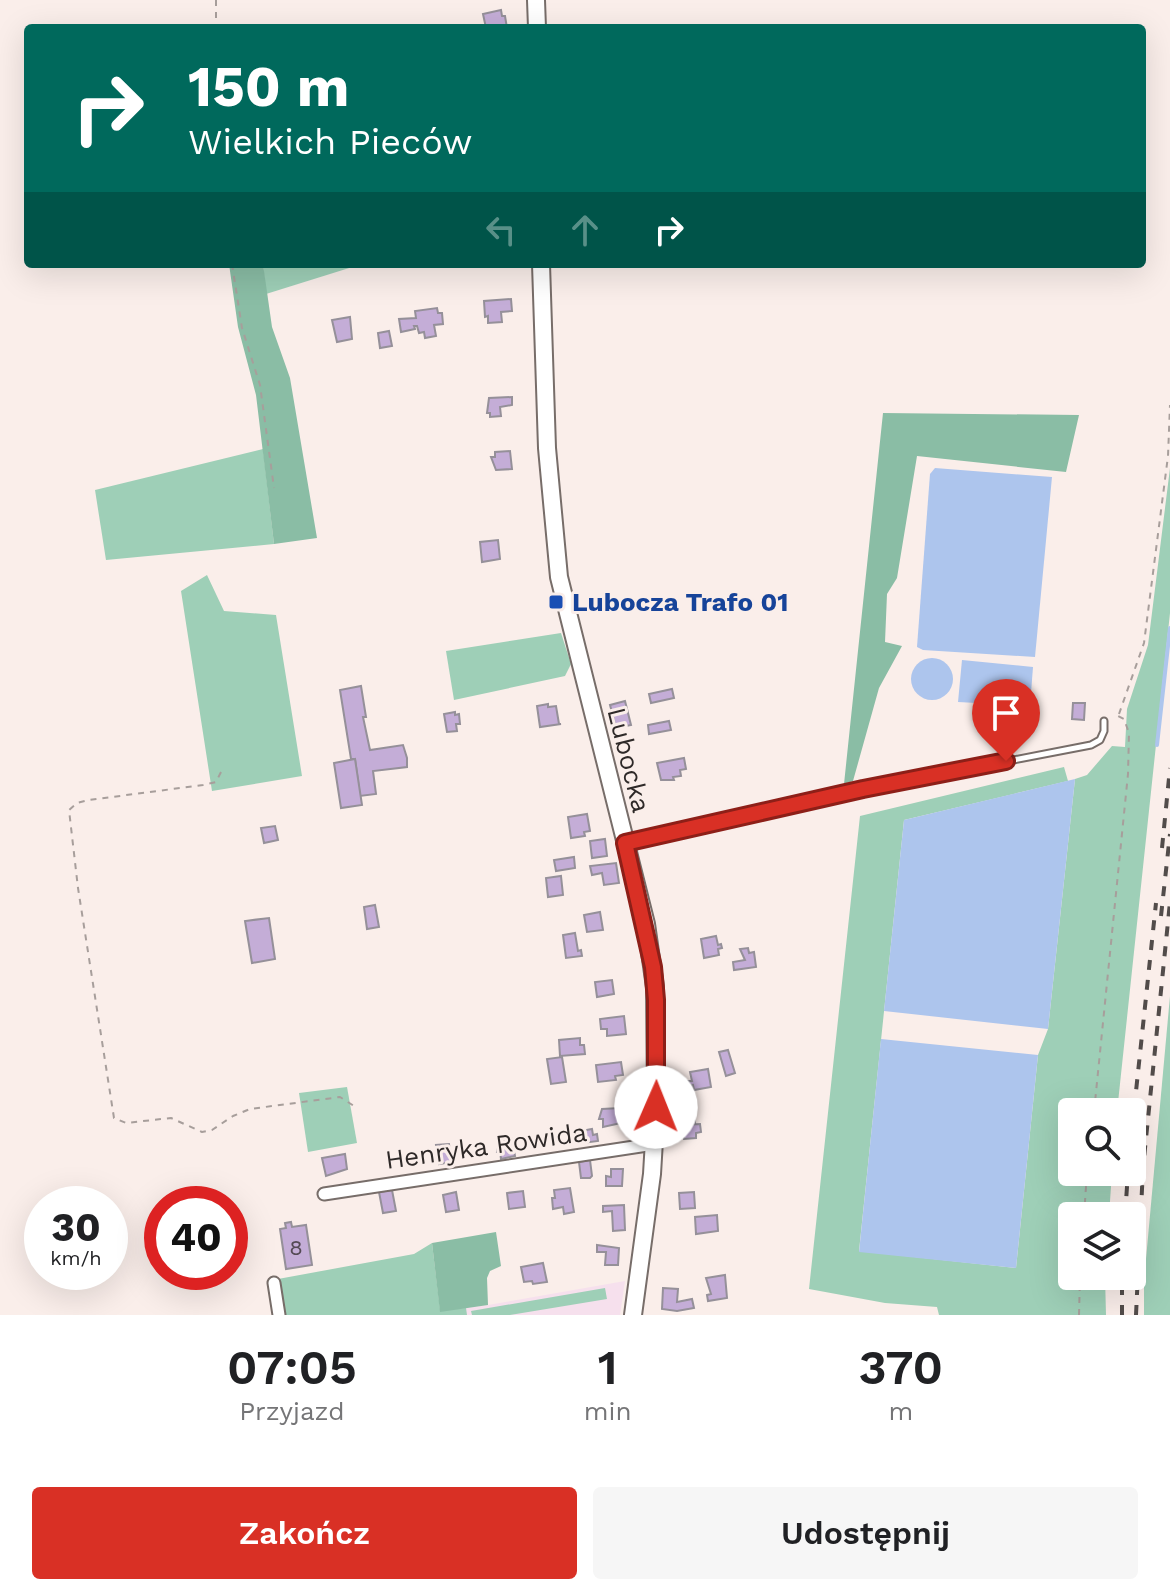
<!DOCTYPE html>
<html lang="pl">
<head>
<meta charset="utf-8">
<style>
	:root { --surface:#fff; --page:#f6f6f6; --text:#202124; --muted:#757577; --accent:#d93025 }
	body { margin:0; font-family:"Work Sans",sans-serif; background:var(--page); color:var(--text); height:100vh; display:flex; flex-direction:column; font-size:30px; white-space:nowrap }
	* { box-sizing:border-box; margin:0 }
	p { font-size:26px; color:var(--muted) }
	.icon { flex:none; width:44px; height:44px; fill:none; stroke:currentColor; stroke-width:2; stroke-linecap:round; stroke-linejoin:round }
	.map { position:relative; height:1315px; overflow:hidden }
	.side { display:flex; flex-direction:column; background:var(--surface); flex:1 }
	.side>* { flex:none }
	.guide { position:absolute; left:24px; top:24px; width:1122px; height:244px; border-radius:8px; box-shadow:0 8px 32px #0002; background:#00695c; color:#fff; overflow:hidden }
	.buttons { position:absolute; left:1058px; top:1098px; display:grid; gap:16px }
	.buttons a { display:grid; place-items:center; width:88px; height:88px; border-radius:8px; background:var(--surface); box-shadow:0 8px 32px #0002; font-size:40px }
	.speed { position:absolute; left:24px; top:1186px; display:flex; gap:16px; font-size:40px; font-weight:700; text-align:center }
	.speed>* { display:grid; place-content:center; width:104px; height:104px; border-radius:50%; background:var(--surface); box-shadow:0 8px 32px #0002; line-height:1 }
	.speed small { font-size:20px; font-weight:400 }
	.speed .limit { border:12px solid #d22; background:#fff; color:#111 }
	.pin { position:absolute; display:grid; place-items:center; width:68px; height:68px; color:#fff; margin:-82px -34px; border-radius:50% 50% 50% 0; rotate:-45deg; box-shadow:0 0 8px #0007 }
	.pin .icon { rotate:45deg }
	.me { position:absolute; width:88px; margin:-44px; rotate:1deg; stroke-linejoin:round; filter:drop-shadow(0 0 6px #0008) }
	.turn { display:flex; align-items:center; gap:28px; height:168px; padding:0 32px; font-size:36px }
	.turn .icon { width:104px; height:104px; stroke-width:2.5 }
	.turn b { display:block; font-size:56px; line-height:68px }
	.lanes { display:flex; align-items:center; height:76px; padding:0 32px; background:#0003; justify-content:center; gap:40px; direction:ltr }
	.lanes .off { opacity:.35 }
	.eta { display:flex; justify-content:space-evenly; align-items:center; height:136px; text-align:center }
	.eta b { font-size:48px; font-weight:600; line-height:56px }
	.cta { display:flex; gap:16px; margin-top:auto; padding:16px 32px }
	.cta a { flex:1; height:92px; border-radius:8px; background:var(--accent); color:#fff; font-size:32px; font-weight:600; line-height:92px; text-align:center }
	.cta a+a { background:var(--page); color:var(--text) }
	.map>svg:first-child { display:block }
	.education { fill:#f6e0ed }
	.green { fill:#9ecfb7 }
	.forest { fill:#8abda5 }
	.water { fill:#adc5ed }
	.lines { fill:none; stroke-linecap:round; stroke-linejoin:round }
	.stream { stroke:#adc5ed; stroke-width:4 }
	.building { fill:#c4add7; stroke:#959099; stroke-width:2 }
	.lane-casing { stroke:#776d69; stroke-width:9 }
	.street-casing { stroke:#776d69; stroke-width:15 }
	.secondary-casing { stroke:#776d69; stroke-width:20 }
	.path { stroke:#a79e9b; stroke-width:2; stroke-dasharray:6 6; stroke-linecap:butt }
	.lane { stroke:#fff; stroke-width:5 }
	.street { stroke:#fff; stroke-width:11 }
	.secondary { stroke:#fff; stroke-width:16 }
	.rail { stroke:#524c4a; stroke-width:4; stroke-dasharray:10 10; stroke-linecap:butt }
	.route-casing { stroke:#8d1f18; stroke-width:20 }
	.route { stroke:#d93025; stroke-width:14 }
	.transit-dot { fill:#1a4fb4; stroke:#faeeea; stroke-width:3 }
	.labels { text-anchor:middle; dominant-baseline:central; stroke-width:6; stroke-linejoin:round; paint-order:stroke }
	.number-label { font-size:22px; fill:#544a54 }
	.transit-label { font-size:26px; font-weight:bold; fill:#164399; stroke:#faeeea; text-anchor:start }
	.street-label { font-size:26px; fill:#2e2928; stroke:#faeeea }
</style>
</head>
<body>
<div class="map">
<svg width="1170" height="1315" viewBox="0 0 1170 1315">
	<rect width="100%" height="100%" fill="#faeeea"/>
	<polygon class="education" points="625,1281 620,1315 416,1315 488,1305"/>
	<g class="green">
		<polygon points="269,264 362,264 266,294 263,265"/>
		<polygon points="263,449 274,544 106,560 95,490"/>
		<polygon points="1170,468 1170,613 1117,1112 1072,1112 1072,1172 1112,1172 1109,1216 1072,1216 1072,1276 1105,1276 1106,1315 939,1315 937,1307 885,1303 809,1289 860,816 1064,767 1068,781 904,820 859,1251 1016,1268 1038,1055 1048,1029 1075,779 1087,775 1112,746 1125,747 1127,709 1148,645"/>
		<polygon points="207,575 224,611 276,615 302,776 212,791 181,591"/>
		<polygon points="561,633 571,664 565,676 454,700 446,651"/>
		<polygon points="1170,996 1170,1315 1144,1315 1144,1281"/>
		<polygon points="347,1087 357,1143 308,1152 299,1093"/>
		<polygon points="432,1243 440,1309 466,1308 467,1315 285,1315 278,1279 414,1254"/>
		<polygon points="605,1288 607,1299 510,1315 472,1315 471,1311"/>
	</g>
	<g class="forest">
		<polygon points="229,264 263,264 272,327 290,378 317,538 274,544 256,395 238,327"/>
		<polygon points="883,413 1079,415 1066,472 917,456 897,578 887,594 885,642 902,646 879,688 853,781 844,784"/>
		<polygon points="496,1232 501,1266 490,1271 487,1278 488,1305 440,1312 432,1243"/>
	</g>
	<g class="water">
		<polygon points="935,468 1052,477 1035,657 923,650 917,647 930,474"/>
		<circle cx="932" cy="679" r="21"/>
		<polygon points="962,660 1033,667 1030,706 958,702"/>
		<polygon points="1075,779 1048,1029 884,1011 904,820"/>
		<polygon points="881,1039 1038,1055 1016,1268 859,1252"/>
	</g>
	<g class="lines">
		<polyline class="stream" points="1157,745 1170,628"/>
	</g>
	<g class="building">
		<polygon points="501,10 502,16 505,16 507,28 486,28 483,14"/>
		<polygon points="511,299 512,311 501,312 502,322 488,323 488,316 485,317 484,301"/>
		<polygon points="437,308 438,313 442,313 443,324 434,325 436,336 425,338 424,332 419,333 417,326 414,326 415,329 401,332 399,319 416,318 415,311"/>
		<polygon points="350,317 352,339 337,342 332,320"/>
		<polygon points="389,331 392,346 380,348 378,333"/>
		<polygon points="512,397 512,405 500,407 501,416 490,417 490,413 487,413 489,398"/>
		<polygon points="510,451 512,469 496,470 491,457 495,457 495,452"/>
		<polygon points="498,540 500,559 482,562 480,542"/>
		<polygon points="361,686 366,717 363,717 370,750 403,745 407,758 407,767 373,771 376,794 360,796 355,759 351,759 340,690"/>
		<polygon points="672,689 674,698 651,703 649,694"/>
		<polygon points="625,701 631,725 616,728 610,705"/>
		<polygon points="1073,703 1085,703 1084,720 1072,719"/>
		<polygon points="548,704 548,707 556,706 559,724 561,724 540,727 537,706"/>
		<polygon points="455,712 455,715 459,714 460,724 456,724 457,731 447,732 444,714"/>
		<polygon points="669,721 671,730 649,734 648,725"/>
		<polygon points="684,758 686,769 680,770 681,776 673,777 674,780 661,780 657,763"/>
		<polygon points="355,759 362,805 341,808 334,763"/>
		<polygon points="587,814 590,831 584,832 585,836 571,838 568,817"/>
		<polygon points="275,826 278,840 264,843 261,828"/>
		<polygon points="605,839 607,856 592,858 590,841"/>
		<polygon points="574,857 575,868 556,871 554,860"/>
		<polygon points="616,863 619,883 604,885 602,873 592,875 590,866"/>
		<polygon points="561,876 563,895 548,897 546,878"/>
		<polygon points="375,905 379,927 367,929 364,907"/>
		<polygon points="600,912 603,930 587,932 584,915"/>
		<polygon points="269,918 275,959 252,963 245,921"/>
		<polygon points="575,933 578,951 581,950 582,956 566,958 563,935"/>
		<polygon points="716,936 718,945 721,944 722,948 718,949 719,955 704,958 701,939"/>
		<polygon points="748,948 749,953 754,952 756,967 734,970 733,962 745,960 740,949"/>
		<polygon points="612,980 614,994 597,997 595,982"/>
		<polygon points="624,1016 626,1034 607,1036 607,1029 601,1029 600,1019"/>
		<polygon points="580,1038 580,1045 584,1045 585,1054 560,1056 559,1040"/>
		<polygon points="728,1050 735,1073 726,1076 719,1052"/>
		<polygon points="562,1057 566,1082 551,1084 547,1059"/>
		<polygon points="621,1062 623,1075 615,1076 616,1080 598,1082 596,1065"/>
		<polygon points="708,1069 711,1087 694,1090 693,1085 689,1086 688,1081 692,1081 690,1072"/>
		<polygon points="620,1108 621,1123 603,1127 603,1119 599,1119 602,1109"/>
		<polygon points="693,1110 695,1124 682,1125 681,1111"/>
		<polygon points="700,1124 701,1132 696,1133 696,1138 684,1139 682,1125"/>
		<polygon points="592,1129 593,1135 597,1134 598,1141 583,1143 581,1131"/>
		<polygon points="512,1139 515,1156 501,1159 500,1152 497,1152 498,1141"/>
		<polygon points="449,1144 450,1152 454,1151 455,1156 451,1156 452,1162 439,1164 436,1145"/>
		<polygon points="345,1154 347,1169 326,1176 322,1158"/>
		<polygon points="590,1160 592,1176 590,1178 581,1178 579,1162"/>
		<polygon points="611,1169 623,1169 622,1186 606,1186 606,1176 611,1177"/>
		<polygon points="570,1188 574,1212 564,1214 563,1207 553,1209 552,1198 555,1198 554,1190"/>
		<polygon points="392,1190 396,1211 383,1213 379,1192"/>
		<polygon points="523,1191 525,1207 509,1209 507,1193"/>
		<polygon points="456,1192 459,1210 446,1212 443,1195"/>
		<polygon points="694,1192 695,1208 680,1209 679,1193"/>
		<polygon points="624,1205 625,1230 613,1231 612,1211 603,1212 603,1206"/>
		<polygon points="717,1215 718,1231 696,1234 695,1217"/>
		<polygon points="291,1222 292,1227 306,1225 312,1265 286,1269 280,1229 286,1228 285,1223"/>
		<polygon points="597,1245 619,1248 618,1265 605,1265 606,1252 597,1252"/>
		<polygon points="543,1263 547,1282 533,1284 532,1281 524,1282 521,1267"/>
		<polygon points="725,1275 727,1298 708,1301 707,1295 711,1294 706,1278"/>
		<polygon points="663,1288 678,1289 677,1302 692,1299 694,1308 677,1311 662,1309"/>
	</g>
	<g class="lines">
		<defs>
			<polyline id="lane" points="630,842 863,789 1091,745 1100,740 1104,731 1104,721"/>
			<g id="street">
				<polyline points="324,1194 654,1144"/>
				<polyline points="274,1283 279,1315"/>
			</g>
			<g id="secondary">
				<polyline points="536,0 537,28"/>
				<polyline points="541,264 547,448 559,577 646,924 655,987 656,1107 652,1174 633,1315"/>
			</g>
		</defs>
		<use href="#lane" class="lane-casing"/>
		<use href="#street" class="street-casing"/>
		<use href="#secondary" class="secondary-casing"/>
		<g class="path">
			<polyline points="216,0 216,28"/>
			<polyline points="232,264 242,328 260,385 274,488"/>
			<polyline points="1119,714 1144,643 1168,456 1170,405"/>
			<polyline points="221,772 216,782 203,785 89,800 77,803 69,810 78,888 114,1118 126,1123 171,1118 202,1132 212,1130 233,1116 250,1109 340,1097 354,1106"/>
			<polyline points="1094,1112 1128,774 1129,733 1124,719 1118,716"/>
			<polyline points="1084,1216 1087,1172"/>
			<polyline points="1079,1315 1080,1276"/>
		</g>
		<use href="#lane" class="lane"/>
		<use href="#street" class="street"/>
		<use href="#secondary" class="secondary"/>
		<g class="rail">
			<polyline points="1162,848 1170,768"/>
			<polyline points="1161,916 1170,834"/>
			<polyline points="1132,1129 1156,903"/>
			<polyline points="1125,1216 1128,1172"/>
			<polyline points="1122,1315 1122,1276"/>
			<polyline points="1136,1315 1143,1168 1170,902"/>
		</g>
	</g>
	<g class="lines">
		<defs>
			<polyline id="route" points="656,1107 656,1000 653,967 625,843 863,789 1006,761"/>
		</defs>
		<use href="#route" class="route-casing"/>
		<use href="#route" class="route"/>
	</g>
	<rect class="transit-dot" x="548" y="594" width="16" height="16" rx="4"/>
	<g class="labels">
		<g class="number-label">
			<text x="296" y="1247">8</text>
		</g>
		<g class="transit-label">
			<text x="572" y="602">Lubocza Trafo 01</text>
		</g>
		<g class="street-label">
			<text transform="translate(629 760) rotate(76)">Lubocka</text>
			<text transform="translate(486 1146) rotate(-8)">Henryka Rowida</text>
		</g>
	</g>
</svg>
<div class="buttons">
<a><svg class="icon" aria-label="search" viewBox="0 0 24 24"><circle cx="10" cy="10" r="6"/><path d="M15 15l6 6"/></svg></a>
<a><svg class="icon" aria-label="layers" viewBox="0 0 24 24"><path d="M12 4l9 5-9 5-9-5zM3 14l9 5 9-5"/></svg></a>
</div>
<div class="speed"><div>30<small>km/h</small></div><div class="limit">40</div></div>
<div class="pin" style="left:1006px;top:761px;background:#d93025"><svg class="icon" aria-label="arrive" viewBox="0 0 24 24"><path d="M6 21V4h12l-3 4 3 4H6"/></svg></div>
<svg class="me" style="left:656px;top:1107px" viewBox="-20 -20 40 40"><circle r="19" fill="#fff"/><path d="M0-13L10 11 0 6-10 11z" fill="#d93025"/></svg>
<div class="guide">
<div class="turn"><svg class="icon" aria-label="right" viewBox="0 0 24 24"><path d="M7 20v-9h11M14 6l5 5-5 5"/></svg><div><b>150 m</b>Wielkich Pieców</div></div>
<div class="lanes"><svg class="icon off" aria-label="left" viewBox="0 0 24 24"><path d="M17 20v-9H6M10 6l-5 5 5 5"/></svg><svg class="icon off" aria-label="ahead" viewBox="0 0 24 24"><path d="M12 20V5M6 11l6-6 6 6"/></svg><svg class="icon" aria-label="right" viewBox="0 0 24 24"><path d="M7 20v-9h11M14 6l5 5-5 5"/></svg></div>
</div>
</div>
<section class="side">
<div class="eta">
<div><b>07:05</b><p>Przyjazd</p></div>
<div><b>1</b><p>min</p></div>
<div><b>370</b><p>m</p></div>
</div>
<div class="cta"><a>Zakończ</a><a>Udostępnij</a></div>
</section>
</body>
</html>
